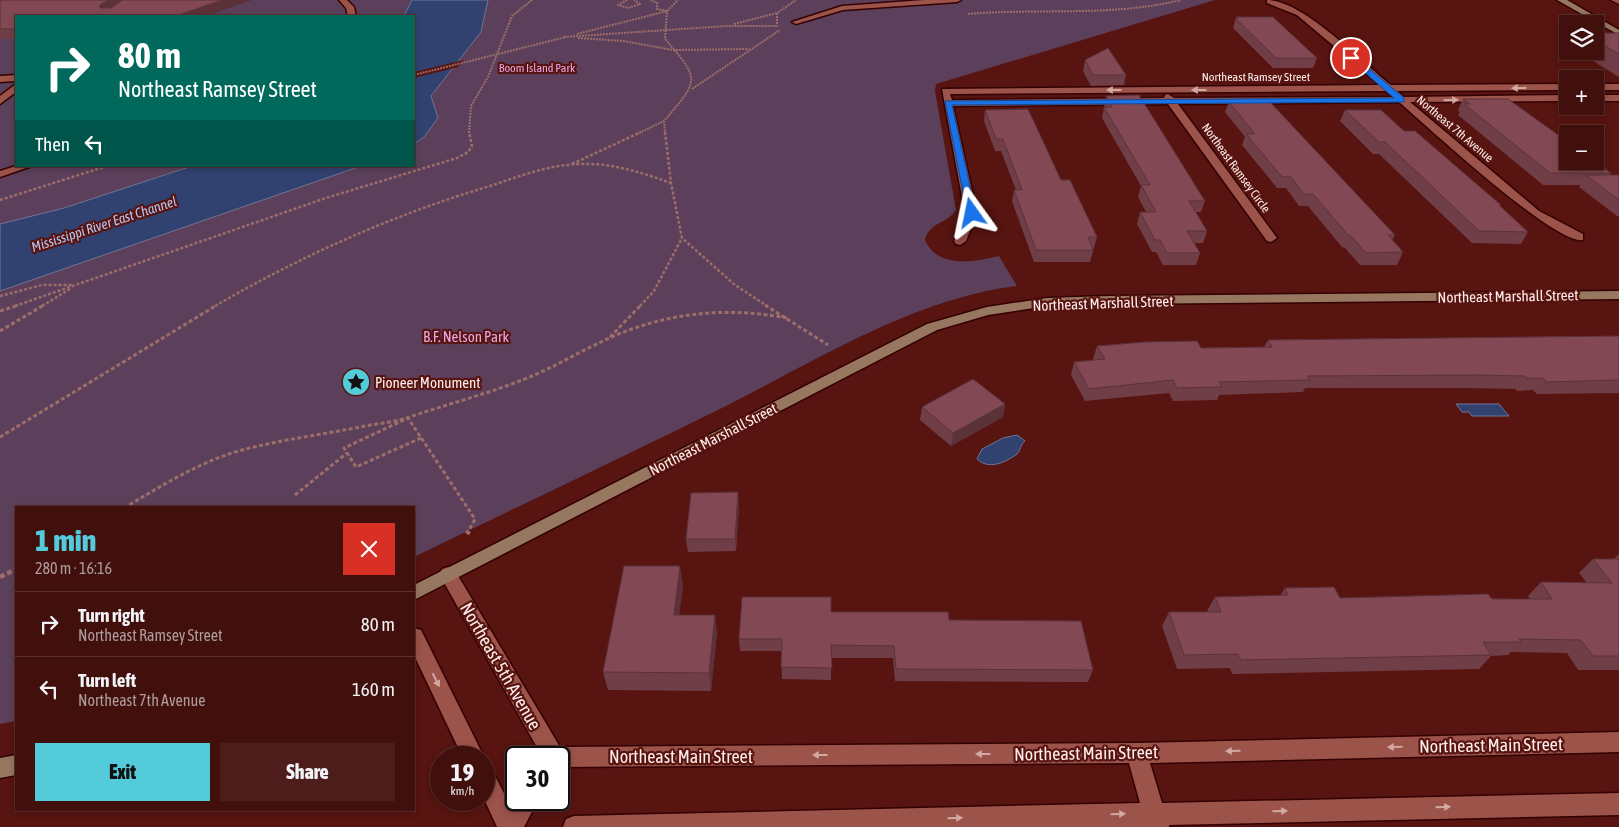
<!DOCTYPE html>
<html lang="en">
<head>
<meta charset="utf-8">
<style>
	:root { --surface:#410f0c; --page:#4c1d1a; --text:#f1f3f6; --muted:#ae9c9d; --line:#5a2f2d; --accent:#53cbdb }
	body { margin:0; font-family:"Asap Condensed",sans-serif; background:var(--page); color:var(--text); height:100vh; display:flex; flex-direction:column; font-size:19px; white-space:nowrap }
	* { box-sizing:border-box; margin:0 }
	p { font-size:16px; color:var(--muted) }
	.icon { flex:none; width:28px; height:28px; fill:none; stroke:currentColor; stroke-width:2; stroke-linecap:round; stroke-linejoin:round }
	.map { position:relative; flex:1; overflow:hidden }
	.side { position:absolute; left:15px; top:506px; width:400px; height:305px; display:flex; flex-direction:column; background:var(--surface); border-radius:0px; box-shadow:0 2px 8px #0003,0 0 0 1px var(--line) }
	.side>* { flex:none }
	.guide { position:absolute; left:15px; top:15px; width:400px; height:152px; border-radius:0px; box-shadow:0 2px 8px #0003,0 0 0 1px var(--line); background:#00695c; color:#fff; overflow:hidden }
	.buttons { position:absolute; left:1559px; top:15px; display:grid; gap:10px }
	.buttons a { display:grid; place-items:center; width:45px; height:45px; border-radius:0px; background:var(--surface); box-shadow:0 2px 8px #0003,0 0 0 1px var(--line); font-size:25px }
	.speed { position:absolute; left:430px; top:746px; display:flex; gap:10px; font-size:25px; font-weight:700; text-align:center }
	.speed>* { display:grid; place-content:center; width:65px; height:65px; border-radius:50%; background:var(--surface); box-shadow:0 2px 8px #0003,0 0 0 1px var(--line); line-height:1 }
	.speed small { font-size:12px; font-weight:400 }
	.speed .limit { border:2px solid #111; border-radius:8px; background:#fff; color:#111 }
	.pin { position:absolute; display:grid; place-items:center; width:42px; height:42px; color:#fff; margin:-21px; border:2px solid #fff; border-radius:50%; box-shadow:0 1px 5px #0007 }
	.me { position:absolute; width:55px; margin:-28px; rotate:348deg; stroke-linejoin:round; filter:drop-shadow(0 0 4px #0008) }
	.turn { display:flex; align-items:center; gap:18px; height:105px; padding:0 20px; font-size:22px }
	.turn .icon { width:65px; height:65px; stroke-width:2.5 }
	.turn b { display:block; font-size:35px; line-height:42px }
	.then { display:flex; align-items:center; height:48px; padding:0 20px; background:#0003; gap:10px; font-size:19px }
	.round { display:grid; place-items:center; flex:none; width:52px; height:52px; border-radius:0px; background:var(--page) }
	.head { display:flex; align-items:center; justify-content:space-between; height:85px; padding:0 20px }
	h1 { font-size:30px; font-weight:800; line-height:38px; color:var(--accent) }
	.cta { display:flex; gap:10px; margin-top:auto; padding:10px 20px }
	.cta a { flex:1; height:58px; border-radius:0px; background:var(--accent); color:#111; font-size:20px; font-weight:800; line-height:58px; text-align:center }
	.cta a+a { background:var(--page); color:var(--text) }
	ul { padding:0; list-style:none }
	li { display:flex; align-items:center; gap:15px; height:65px; padding:0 20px; border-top:1px solid var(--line) }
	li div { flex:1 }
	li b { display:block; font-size:19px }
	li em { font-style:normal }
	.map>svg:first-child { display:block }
	.green { fill:#5c405b }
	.water { fill:#324270; stroke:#707595 }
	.pier { fill:#571410 }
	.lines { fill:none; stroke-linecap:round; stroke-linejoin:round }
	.lane-casing { stroke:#330202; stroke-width:3 }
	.street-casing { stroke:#330202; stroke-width:3 }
	.secondary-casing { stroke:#330202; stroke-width:3 }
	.path-far3 { stroke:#9c6d69; stroke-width:2; stroke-dasharray:2 1; stroke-linecap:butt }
	.path-far2 { stroke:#9c6d69; stroke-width:2.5; stroke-dasharray:3 2; stroke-linecap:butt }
	.path-far1 { stroke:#9c6d69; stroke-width:3; stroke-dasharray:4 2.5; stroke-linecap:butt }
	.path { stroke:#9c6d69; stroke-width:4.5; stroke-dasharray:5 3; stroke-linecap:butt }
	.lane { fill:#9c534a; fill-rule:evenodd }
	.street { fill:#9c534a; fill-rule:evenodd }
	.secondary { fill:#977760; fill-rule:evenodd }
	.wall { fill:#703e47 }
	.shaded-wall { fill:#5b323a }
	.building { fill:#824853; stroke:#5b323a }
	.oneway { fill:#d2a8a2 }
	.route { fill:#1a73e8; stroke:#114b97 }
	.labels { text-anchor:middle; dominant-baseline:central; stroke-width:4.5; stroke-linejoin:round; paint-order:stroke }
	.far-park-label { font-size:12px; fill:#e8a7e5; stroke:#571410 }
	.far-street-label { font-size:12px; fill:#ffedea; stroke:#571410 }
	.far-water-label { font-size:14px; font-style:italic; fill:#b6c8f5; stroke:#571410 }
	.street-label { font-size:15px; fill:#ffedea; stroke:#571410 }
	.park-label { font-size:15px; fill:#e8a7e5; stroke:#571410 }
	.poi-label { font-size:15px; fill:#ffedea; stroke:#571410; text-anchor:start }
	.near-street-label { font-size:18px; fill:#ffedea; stroke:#571410 }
</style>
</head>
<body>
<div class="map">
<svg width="1619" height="827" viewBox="0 0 1619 827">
	<rect width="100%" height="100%" fill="#571410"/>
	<g class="green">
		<polygon points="0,0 412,0 404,16 16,16 16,166 192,166 64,208 0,225"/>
		<path d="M488 0H1215L936 84 935 91 956 210C947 224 929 222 925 240 938 269 974 262 999 256L1017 286C915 298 815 361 724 407 621 458 517 507 414 557V508H16V721L0 724V291L361 166H414V144L424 137 431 96 481 32Z"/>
	</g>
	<g class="water">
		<polygon points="412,0 488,0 481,32 431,96 438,118 424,137 414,144 414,16 404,16"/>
		<polygon points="192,166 361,166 0,291 0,224 64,208"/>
		<polygon points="1456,404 1499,404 1509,416 1472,416 1469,412 1462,412"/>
		<path d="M1017 435 1025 441C1020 445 1021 450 1017 454 1005 463 988 470 977 459L982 449 1003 438Z"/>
	</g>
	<polygon class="pier" points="464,60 458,67 414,78 414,72"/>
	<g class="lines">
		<defs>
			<g id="lane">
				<polygon points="924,0 961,0 957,2 843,10 796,24 792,22 842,6"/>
				<polygon points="1611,0 1619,0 1619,4"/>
			</g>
			<g id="street">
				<polygon points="339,0 347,0 354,7 356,16 348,16 346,8"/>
				<path d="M1267 0C1303 0 1362 62 1391 85L1568 84V90L1397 91 1404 97 1568 95V101L1410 102 1539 211 1583 234V240C1556 246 1426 125 1399 102L1178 104 1277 238 1271 242 1267 241 1168 104 953 106 977 213 966 241 960 245 956 244 954 241 965 213 942 89 1380 85 1297 15 1267 3ZM1386 91 1393 97 1174 98 1168 94 1165 95 1164 98 952 100 950 94Z"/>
				<polygon points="16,75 16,81 0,82 0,76"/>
				<polygon points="16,84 16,92 0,104 0,96"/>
				<rect x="1595" y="84" width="24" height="6"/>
				<rect x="1595" y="95" width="24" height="6"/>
				<polygon points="16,166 32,166 0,177 0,171"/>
				<polygon points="448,567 454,569 560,747 1137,743 1619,732 1619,752 1150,763 1162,803 1619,793 1619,815 1169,825 1169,827 563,827 566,819 574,816 1140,803 1129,763 559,767 559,758 543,758 442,579 439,574 442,569"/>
				<polygon points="414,628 421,630 481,751 485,758 484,760 484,758 463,758 414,655"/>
				<polygon points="484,767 492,770 511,807 516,797 516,800 538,800 524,827 497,827 484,799"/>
			</g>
			<g id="secondary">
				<polygon points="1557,0 1567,0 1619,30 1619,35"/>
				<polygon points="1619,291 1619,299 1110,304 1047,306 988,315 937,330 414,600 414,585 927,324 987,307 1047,298 1110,296"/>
				<polygon points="16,755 16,775 0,778 0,758"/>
			</g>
		</defs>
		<use href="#lane" class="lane-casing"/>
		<use href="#street" class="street-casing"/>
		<use href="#secondary" class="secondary-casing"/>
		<g class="path-far3">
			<polyline points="627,0 618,5 628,8 640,4 634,0"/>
			<path d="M651 0 657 3V9L667 11 665 39C701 80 699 80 664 121L665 133"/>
			<path d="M968 14C1039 8 1112 17 1181 0"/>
			<polyline points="734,24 777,13"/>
			<polyline points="777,24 777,13 796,0"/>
			<polyline points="577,34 667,11 678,0"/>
			<polyline points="564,37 726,26 778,26"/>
			<polyline points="578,38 623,41 673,50 749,49"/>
			<polyline points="414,75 566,37"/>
			<polyline points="692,89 780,30"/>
			<polyline points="469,133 471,106 488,77 512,16 532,0"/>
			<polyline points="639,133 664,121"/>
		</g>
		<g class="path-far2">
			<polyline points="665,132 671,183 682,238 735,285 767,306"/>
			<polyline points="572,164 641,132"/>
			<polyline points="0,200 107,166"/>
			<polyline points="0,296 42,285 74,285"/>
			<polyline points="15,306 326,198 457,158 468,152 472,146 469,132"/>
			<polyline points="42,306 70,289"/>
			<path d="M215 306C303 255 393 215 490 186 520 176 551 164 582 164 613 163 643 173 671 183"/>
			<polyline points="640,306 654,291 682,238"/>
		</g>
		<g class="path-far1">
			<polyline points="765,305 828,345"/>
			<polyline points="0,311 19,305"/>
			<polyline points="0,331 44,305"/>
			<polyline points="610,337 641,305"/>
			<polyline points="0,437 217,305"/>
			<polyline points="421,438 356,467 344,448 408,418 475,519 468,532"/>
			<polyline points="295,495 347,453"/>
			<path d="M124 508C163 485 202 460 246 449 285 439 326 434 365 426 380 423 396 422 410 417 450 403 492 393 532 376 556 366 579 352 603 341 662 313 724 306 787 318"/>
		</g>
		<g class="path">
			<polyline points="467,534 469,531"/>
			<polyline points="0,577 16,569"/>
		</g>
		<use href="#lane" class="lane"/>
		<use href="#street" class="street"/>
		<use href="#secondary" class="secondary"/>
	</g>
	<g class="wall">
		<polygon points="3,0 252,0 206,16 16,16 16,39 0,39 0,2"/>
		<polygon points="1236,17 1317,58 1313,68 1273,68 1233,28"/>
		<polygon points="1595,33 1619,33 1619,77 1577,51 1595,51"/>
		<polygon points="1085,60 1126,75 1124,85 1091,86 1083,71"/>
		<polygon points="1106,96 1205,201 1201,212 1196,212 1207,231 1203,243 1194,243 1200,253 1196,265 1163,265 1156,252 1152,252 1137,224 1140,212 1146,212 1138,197 1141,186 1102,118"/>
		<polygon points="1463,99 1611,173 1610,175 1619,175 1619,216 1617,216 1579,187 1580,185 1543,185 1458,115 1460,112 1458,110"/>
		<polygon points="1229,102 1395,235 1392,240 1403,252 1397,265 1360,265 1345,248 1342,247 1308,206 1299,206 1286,188 1277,188 1242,145 1245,137 1225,112"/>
		<polygon points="985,110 1061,180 1097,237 1090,262 1034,262 1012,201 1014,190 1016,190 1001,151 995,151 984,121"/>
		<polygon points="1345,110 1404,131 1501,205 1500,206 1528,232 1521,244 1472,243 1379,154 1373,154 1340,121"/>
		<polygon points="1619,336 1619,393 1537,394 1533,390 1517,391 1516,389 1468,388 1305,388 1303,392 1219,395 1217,400 1173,401 1169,393 1085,401 1071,375 1074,362 1094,360 1093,359 1097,346 1201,348 1264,347 1268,340"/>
		<polygon points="1005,404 1003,417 951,446 920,420 922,407"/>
		<polygon points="739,505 736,551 688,552 686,539"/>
		<polygon points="1619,554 1619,670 1578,670 1567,653 1511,652 1508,655 1491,656 1479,669 1232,674 1230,668 1177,669 1162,626 1169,612 1208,612 1207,611 1215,597 1280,596 1285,588 1340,598 1530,599 1528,596 1541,582 1587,583 1579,573 1593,559 1614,559"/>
		<polygon points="683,585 679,615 717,633 711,691 608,690 603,672"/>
		<polygon points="831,612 949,620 1093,670 1088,682 895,681 893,658 831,658 831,680 782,679 781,651 740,651 739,639"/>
	</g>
	<g class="shaded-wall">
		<polygon points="108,0 124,0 105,15 100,8 100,5"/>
		<polygon points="222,0 252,0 206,16 176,16"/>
		<polygon points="1005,404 1003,417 951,446 953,433"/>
		<polygon points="738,492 739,505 736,551 735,539"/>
		<polygon points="680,566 683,585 677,633 674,615"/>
		<polygon points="715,615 717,633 711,691 709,673"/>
	</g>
	<g class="building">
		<polygon points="3,0 108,0 100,5 100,8 111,8 122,0 222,0 176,16 16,16 16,29 0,29 0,2"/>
		<polygon points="1236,17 1273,17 1317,58 1276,58 1236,19 1238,19"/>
		<polygon points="1595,33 1619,33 1619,54 1595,40"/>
		<polygon points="1108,48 1126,75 1093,75 1085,60"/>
		<polygon points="1139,95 1205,201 1189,201 1207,231 1187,231 1200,253 1167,253 1160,240 1155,240 1140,212 1156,212 1141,185 1150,185 1104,107 1112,107 1106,96"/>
		<polygon points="1463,99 1508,99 1568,142 1568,161 1594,161 1611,173 1550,173 1464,104 1470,104"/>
		<polygon points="1269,101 1395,235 1388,235 1403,252 1366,253 1351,236 1348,235 1313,194 1304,194 1290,176 1282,177 1246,134 1255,134 1229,102"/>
		<polygon points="1028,109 1061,180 1070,180 1097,237 1088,237 1093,250 1036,250 1014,190 1022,190 1003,139 996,139 985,110"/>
		<polygon points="1345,110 1381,110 1404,131 1415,131 1501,205 1499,205 1528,232 1479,231 1385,142 1379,142"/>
		<polygon points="1586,175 1619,175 1619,200"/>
		<polygon points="1619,336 1619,380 1546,382 1543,378 1526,378 1525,376 1477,375 1307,376 1310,380 1219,382 1222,387 1177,388 1173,380 1089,389 1074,362 1105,359 1097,346 1145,342 1197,341 1201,348 1272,347 1268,340"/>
		<polygon points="973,379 1005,404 953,433 922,407"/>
		<polygon points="738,492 735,539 686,539 691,493"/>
		<polygon points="1593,559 1619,559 1619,656 1593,656 1581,640 1519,639 1521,642 1483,642 1491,655 1241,660 1238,654 1184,655 1169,612 1221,612 1215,597 1288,595 1285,588 1334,587 1340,598 1488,594 1492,599 1552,599 1541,582 1612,583"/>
		<polygon points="624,566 680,566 674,615 715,615 709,673 603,672"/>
		<polygon points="742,597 831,597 831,612 948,612 949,620 1081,621 1093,670 896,669 894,646 831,645 832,668 781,667 782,639 739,639"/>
	</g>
	<defs><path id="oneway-solid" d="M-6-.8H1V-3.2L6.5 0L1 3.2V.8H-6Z" transform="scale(1.25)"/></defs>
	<g class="oneway">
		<use href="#oneway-solid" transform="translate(1519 88) rotate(179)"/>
		<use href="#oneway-solid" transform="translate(1114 90) rotate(180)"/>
		<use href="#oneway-solid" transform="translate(1199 90) rotate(180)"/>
		<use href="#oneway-solid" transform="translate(1451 100) rotate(-1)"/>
		<use href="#oneway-solid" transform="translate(436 680) rotate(63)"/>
		<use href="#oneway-solid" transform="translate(1395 747) rotate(179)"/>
		<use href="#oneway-solid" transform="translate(1233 751) rotate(179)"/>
		<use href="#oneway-solid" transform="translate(983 754) rotate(180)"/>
		<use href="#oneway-solid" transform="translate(820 755) rotate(180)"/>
		<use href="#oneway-solid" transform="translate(1443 807) rotate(-1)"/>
		<use href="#oneway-solid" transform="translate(1280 811) rotate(-1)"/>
		<use href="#oneway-solid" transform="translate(1118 814) rotate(-1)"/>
		<use href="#oneway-solid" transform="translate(955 818) rotate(-1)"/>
	</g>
	<polygon class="route" points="1349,56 1354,56 1404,98 1404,102 952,105 976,213 972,216 967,213 945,101 1394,98 1349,59"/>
	<defs>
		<symbol id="sight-disc" viewBox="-11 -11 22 22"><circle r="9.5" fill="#53cbdb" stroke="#571410"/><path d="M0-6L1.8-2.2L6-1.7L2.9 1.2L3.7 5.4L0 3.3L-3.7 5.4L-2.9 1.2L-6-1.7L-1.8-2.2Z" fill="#111"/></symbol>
	</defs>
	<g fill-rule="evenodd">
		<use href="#sight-disc" x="340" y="366" width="32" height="32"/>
	</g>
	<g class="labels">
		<g class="far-park-label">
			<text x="537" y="68">Boom Island Park</text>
		</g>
		<g class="far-street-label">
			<text x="1256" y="77">Northeast Ramsey Street</text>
			<text transform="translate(1455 129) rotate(40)">Northeast 7th Avenue</text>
			<text transform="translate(1236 168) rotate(54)">Northeast Ramsey Circle</text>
		</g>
		<g class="far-water-label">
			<text transform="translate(104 224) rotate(-18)">Mississippi River East Channel</text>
		</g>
		<g class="street-label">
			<text transform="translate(1508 296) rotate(-1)">Northeast Marshall Street</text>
			<text transform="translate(1103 303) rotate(-2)">Northeast Marshall Street</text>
			<text transform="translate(713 439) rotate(-27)">Northeast Marshall Street</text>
		</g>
		<g class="park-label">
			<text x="466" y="336">B.F. Nelson Park</text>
		</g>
		<g class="poi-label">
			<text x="375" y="382">Pioneer Monument</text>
		</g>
		<g class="near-street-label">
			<text transform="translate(501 666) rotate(60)">Northeast 5th Avenue</text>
			<text transform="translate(1491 745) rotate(-1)">Northeast Main Street</text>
			<text transform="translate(1086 753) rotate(-1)">Northeast Main Street</text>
			<text x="681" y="756">Northeast Main Street</text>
		</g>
	</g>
</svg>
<div class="buttons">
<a><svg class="icon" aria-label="layers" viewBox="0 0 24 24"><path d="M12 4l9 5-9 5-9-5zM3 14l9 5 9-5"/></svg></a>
<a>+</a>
<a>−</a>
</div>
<div class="speed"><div>19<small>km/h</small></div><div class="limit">30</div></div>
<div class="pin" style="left:1351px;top:58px;background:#d93025"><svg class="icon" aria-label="arrive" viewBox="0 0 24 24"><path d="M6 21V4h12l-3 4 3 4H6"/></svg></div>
<svg class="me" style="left:972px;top:213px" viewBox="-20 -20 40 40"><path d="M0-17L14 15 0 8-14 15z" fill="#1a73e8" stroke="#fff" stroke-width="4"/></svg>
<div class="guide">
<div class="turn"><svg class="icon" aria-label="right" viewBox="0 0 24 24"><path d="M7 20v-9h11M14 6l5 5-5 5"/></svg><div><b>80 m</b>Northeast Ramsey Street</div></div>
<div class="then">Then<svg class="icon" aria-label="left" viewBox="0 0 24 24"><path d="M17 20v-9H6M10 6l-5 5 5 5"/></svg></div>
</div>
<section class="side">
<div class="head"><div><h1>1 min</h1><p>280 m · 16:16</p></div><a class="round" style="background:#d93025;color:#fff"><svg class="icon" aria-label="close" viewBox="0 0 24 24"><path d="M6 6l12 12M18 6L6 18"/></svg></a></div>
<ul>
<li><svg class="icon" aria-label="right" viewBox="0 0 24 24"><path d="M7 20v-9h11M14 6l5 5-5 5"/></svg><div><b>Turn right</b><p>Northeast Ramsey Street</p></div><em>80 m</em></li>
<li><svg class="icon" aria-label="left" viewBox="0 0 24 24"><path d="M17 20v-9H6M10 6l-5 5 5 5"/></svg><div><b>Turn left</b><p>Northeast 7th Avenue</p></div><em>160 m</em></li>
</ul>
<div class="cta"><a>Exit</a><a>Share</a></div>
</section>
</div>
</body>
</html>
